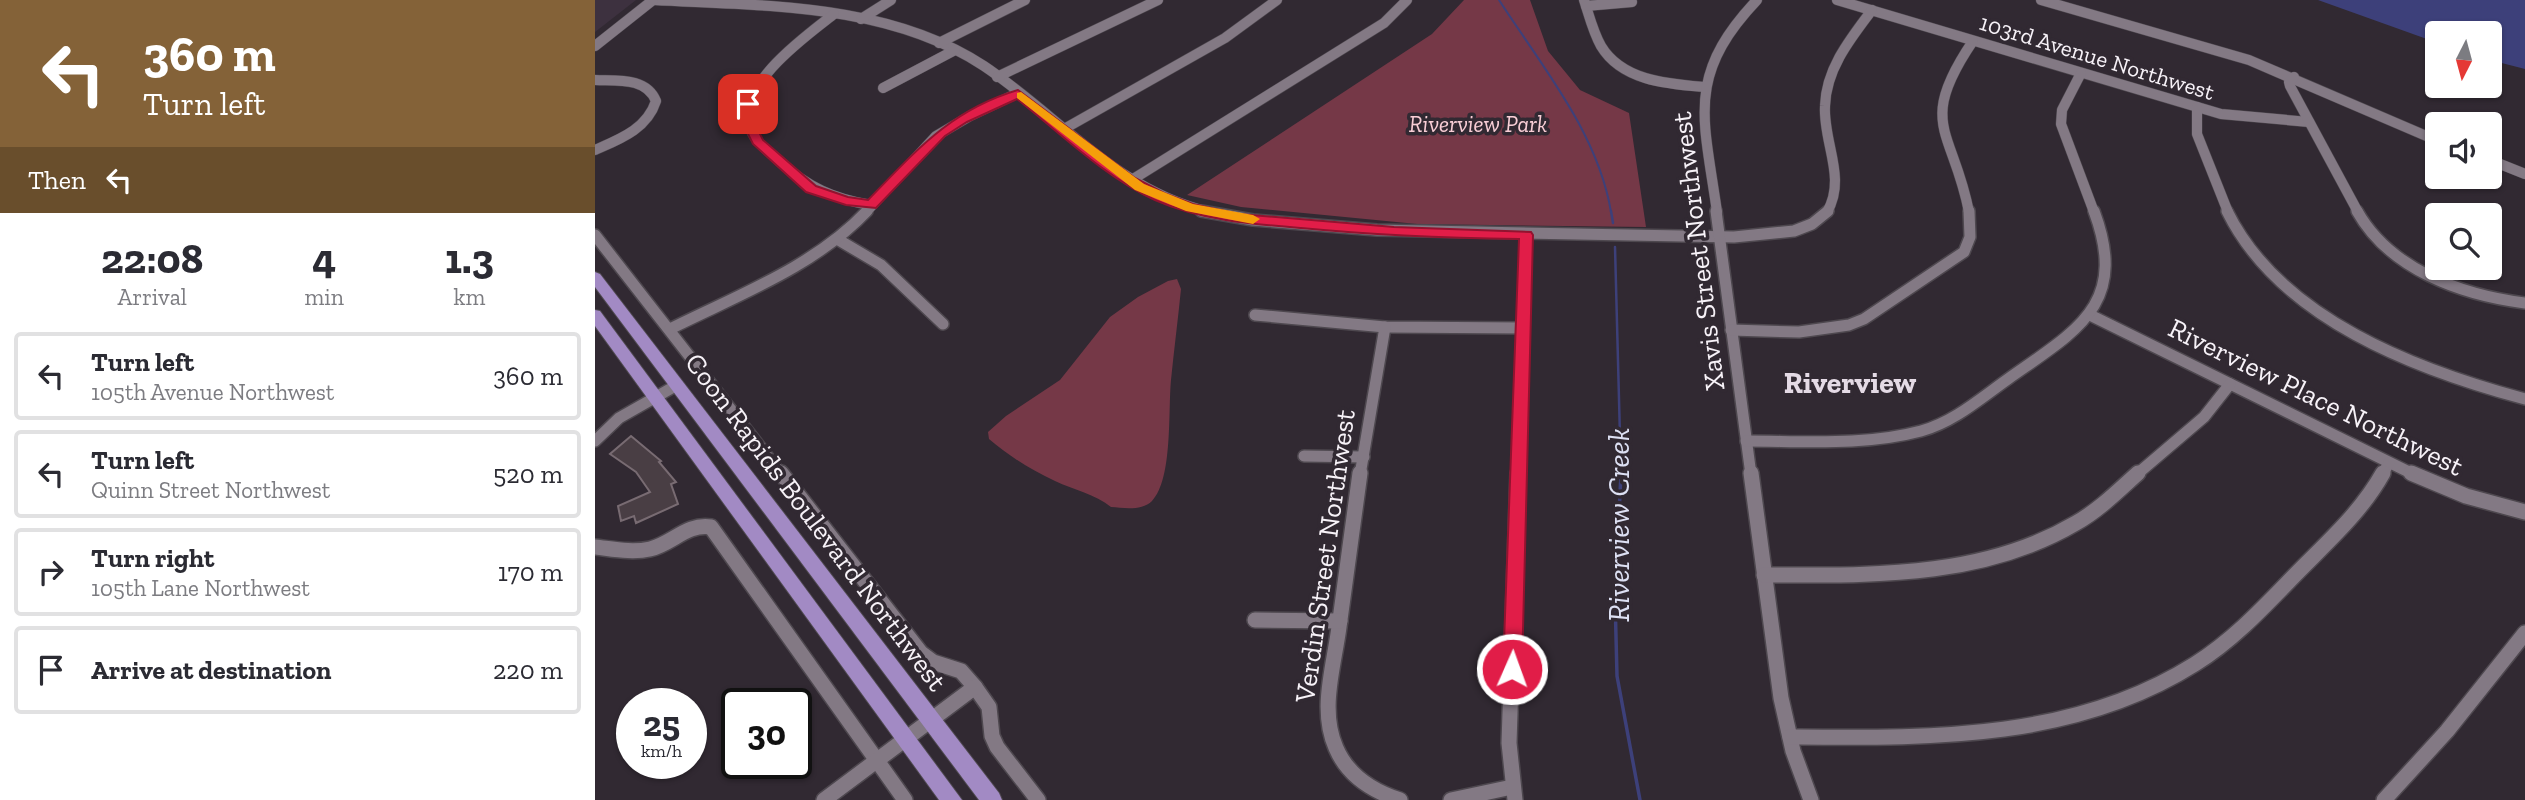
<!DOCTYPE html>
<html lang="en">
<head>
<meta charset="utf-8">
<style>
	:root { --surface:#fff; --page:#f7f7f7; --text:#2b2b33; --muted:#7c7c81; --line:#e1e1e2 }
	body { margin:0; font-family:"Zilla Slab",serif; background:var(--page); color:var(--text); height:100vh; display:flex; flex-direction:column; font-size:26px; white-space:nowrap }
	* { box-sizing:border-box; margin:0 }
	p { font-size:23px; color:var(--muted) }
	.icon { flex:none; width:38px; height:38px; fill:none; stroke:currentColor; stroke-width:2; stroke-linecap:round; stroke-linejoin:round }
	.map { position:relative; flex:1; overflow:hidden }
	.sheet { display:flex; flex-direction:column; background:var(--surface); width:595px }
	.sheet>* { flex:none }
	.banner { background:#846238; color:#fff; overflow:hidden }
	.needle { width:46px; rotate:186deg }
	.buttons { position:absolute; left:1830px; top:21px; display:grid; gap:14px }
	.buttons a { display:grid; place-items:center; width:77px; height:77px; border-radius:7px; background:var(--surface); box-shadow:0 2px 5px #0004; font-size:35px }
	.speed { position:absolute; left:21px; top:688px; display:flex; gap:14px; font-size:35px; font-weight:700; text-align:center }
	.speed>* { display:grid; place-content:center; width:91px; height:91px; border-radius:50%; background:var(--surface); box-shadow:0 2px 5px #0004; line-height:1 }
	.speed small { font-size:18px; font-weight:400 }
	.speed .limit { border:4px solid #111; border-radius:10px; background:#fff; color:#111 }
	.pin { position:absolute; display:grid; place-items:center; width:60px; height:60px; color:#fff; margin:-30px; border-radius:14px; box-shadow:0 4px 10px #0006 }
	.me { position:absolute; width:77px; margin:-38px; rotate:2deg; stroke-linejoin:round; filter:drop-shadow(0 0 5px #0008) }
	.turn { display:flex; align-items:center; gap:24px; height:147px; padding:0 28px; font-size:32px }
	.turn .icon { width:91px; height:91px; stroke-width:2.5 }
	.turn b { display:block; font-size:49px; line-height:60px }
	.then { display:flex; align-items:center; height:66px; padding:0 28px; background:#0003; gap:14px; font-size:26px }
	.eta { display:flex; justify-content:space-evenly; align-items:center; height:119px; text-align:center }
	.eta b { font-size:42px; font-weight:800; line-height:49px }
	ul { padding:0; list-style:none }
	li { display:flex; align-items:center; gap:21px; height:88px; margin:0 14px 10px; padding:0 14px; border:4px solid var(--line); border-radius:7px }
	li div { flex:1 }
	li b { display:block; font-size:26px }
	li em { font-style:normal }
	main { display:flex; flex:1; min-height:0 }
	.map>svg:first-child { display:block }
	.built { fill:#3d313f }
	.green { fill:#753847 }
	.water { fill:#3d407a }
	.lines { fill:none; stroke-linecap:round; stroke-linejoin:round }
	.stream-far2 { stroke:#3d407a; stroke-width:2 }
	.stream-far1 { stroke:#3d407a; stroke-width:2.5 }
	.stream { stroke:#3d407a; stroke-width:3.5 }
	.building { fill:#493e44; stroke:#786b72; stroke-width:2 }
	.minor-far2-casing { stroke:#4e484f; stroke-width:11 }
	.minor-far1-casing { stroke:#4e484f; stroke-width:14 }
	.minor-casing { stroke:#4e484f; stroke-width:18 }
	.major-casing { stroke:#4e484f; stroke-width:2 }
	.minor-far2 { stroke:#837984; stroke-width:10 }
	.minor-far1 { stroke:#837984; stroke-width:11 }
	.minor { stroke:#837984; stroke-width:15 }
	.major { fill:#a28ac4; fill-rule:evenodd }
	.route { fill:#e11d48; stroke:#92132f; stroke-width:2 }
	.slow { fill:#f59e0b }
	.labels { text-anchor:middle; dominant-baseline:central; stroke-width:7; stroke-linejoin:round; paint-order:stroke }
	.far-street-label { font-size:23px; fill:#f7f2f8; stroke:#312932 }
	.far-park-label { font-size:23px; font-style:italic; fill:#f9ced6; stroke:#312932 }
	.street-label { font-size:28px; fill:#f7f2f8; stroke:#312932 }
	.neighbourhood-label { font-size:30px; font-weight:bold; fill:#e4dae5; stroke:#312932 }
	.water-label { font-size:30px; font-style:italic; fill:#dde0f3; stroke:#312932 }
</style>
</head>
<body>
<main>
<section class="sheet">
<div class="banner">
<div class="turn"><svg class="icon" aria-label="left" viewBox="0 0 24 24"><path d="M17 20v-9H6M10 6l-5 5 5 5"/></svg><div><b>360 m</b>Turn left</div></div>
<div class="then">Then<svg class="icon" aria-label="left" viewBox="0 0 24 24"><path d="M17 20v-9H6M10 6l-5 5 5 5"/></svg></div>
</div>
<div class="eta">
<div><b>22:08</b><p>Arrival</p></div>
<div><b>4</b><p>min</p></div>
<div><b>1.3</b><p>km</p></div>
</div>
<ul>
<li><svg class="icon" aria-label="left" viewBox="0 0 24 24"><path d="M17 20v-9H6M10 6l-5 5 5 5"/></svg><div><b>Turn left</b><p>105th Avenue Northwest</p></div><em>360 m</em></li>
<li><svg class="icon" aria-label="left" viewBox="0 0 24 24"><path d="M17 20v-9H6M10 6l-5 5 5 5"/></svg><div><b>Turn left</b><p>Quinn Street Northwest</p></div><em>520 m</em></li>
<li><svg class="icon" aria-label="right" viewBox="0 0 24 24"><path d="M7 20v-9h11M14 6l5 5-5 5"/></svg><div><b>Turn right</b><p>105th Lane Northwest</p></div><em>170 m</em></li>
<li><svg class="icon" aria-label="arrive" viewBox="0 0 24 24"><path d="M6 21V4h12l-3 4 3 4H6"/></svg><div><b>Arrive at destination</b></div><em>220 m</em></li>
</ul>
</section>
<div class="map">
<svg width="1930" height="800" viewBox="0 0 1930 800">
	<rect width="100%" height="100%" fill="#312932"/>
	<polygon class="built" points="0,0 41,0 0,32"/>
	<g class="green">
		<polygon points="869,0 935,0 953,51 985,90 1034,113 1051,227 822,224 646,207 592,195 837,34"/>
		<path d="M582 279 586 289C583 319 579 350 576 380 573 410 578 479 557 501 547 511 529 508 516 507 500 494 479 490 460 481 436 470 414 456 394 439L393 432 411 416 465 380 515 317 543 297 573 281Z"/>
	</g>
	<polygon class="water" points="1723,0 1930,0 1930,69 1895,60 1895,33 1843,33 1843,43"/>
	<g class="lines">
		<path class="stream-far2" d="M904 0C946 65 1003 133 1016 212"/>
		<g class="stream-far1">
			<polyline points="1016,211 1018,223"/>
			<polyline points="1020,247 1026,475"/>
		</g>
		<polyline class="stream" points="1026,473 1020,597 1022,676 1045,800"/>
	</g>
	<polygon class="building" points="36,436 66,461 64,462 81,482 76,484 83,504 41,523 39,516 26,521 23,506 55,492 41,472 15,454"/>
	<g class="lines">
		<defs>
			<g id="minor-far2">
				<path d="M59 0C169 6 293 3 389 66 465 117 521 190 614 212"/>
				<path d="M989 0C994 15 998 32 1006 46 1027 81 1073 84 1109 87"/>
				<polyline points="1242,0 1626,114 1714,122"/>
				<polyline points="1446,0 1654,60 1843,141"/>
				<polyline points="991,6 1037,2"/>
				<path d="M239 14C211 36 143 84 154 125 158 141 174 151 185 162 213 187 238 199 276 205"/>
				<polyline points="266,19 296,0"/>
				<polyline points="344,43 430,0"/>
				<polyline points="0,46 58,0"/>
				<polyline points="1486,73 1467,110 1466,124 1499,212"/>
				<polyline points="402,77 563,0"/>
				<polyline points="1699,77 1694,82 1695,86 1763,212"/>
				<path d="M0 80C22 81 51 77 61 101 52 129 25 139 0 150"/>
				<polyline points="288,88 360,50"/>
				<polyline points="1602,107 1602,134 1633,212"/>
				<polyline points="469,129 630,38 682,0"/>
				<polyline points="1895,160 1930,174"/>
				<polyline points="535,181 789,23 812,0"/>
				<polyline points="271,212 341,136 375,116 423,93"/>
				<path d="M1122 212C1109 118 1090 76 1162 0"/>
				<path d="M1232 212C1252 178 1228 143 1230 106 1231 69 1255 39 1277 10"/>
				<path d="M1374 212C1358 129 1321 125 1378 41"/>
			</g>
			<g id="minor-far1">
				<polyline points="606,211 658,220 782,230 1139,237 1199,231 1217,224 1233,211"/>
				<polyline points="1121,211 1156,475"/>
				<path d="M1632 211C1685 319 1822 370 1930 399"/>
				<path d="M1762 211C1795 270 1867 295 1930 303"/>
				<polyline points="0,235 187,475"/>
				<polyline points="242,239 286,265 348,324"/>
				<polyline points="660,315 790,327 928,328"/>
				<polyline points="1495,315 1820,475"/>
				<path d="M75 329C143 295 219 267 272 211"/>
				<polyline points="1136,330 1204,332 1254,325 1269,319 1369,252 1375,237 1374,211"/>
				<polyline points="0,441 24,418 82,385"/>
				<path d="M1151 441C1209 441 1270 446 1326 431 1359 422 1386 398 1413 379 1482 330 1534 305 1499 211"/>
				<polyline points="709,456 769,457"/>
				<polyline points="765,475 790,327"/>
				<polyline points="923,475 931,235"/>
				<polyline points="1541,475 1609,417 1635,384"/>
				<polyline points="1787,475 1794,463"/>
			</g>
			<g id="minor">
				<polyline points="186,473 326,653 338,662 366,671 380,687 394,707 397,736 402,747 443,800"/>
				<path d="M765 473C758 524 751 576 744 627 739 666 724 710 741 748 753 776 777 791 805 800"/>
				<polyline points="1156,473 1186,698 1198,751 1216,800"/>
				<polyline points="1816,473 1871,496 1930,512"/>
				<path d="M0 547C18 549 37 553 55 549 77 544 92 523 116 527L310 800"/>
				<path d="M1169 575C1275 575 1386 579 1481 523 1504 510 1523 491 1543 473"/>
				<polyline points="660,620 745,621"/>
				<path d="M1195 737C1334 738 1478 741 1600 664 1637 641 1668 608 1698 577 1731 543 1765 514 1788 473"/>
				<polyline points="229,800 380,687"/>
				<polyline points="856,800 917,787"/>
				<polyline points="920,800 914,743 923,473"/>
				<polyline points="1789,800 1852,731 1930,633"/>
			</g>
			<g id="major">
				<polygon points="0,272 5,274 404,793 407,800 384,800 0,287"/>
				<polygon points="0,310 5,311 367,800 344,800 0,326"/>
			</g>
		</defs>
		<use href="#minor-far2" class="minor-far2-casing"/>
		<use href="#minor-far1" class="minor-far1-casing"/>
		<use href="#minor" class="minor-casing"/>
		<use href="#major" class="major-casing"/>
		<use href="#minor-far2" class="minor-far2"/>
		<use href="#minor-far1" class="minor-far1"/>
		<use href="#minor" class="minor"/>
		<use href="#major" class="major"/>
	</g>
	<path class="route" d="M423 90 540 178 569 193 598 204 644 214 799 227 936 232 938 235 927 669 924 676 917 678 910 676 908 669 924 239C851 238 779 235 706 228 656 224 605 220 560 200 511 178 464 132 422 99L372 122 350 136 281 208 251 205 211 192 158 144 146 120 147 104 157 102 158 120 168 140 221 186 253 197 273 200C320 152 355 110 423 90Z"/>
	<polygon class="slow" points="426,92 549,184 598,204 658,215 665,219 658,224 591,211 540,190 422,98 422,93"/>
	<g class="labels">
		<g class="far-street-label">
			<text transform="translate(1502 57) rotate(17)">103rd Avenue Northwest</text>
		</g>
		<g class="far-park-label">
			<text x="883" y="124">Riverview Park</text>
		</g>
		<g class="street-label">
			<text transform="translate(1103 251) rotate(-97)">Xavis Street Northwest</text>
			<text transform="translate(1721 397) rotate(26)">Riverview Place Northwest</text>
			<text transform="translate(221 522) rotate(53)">Coon Rapids Boulevard Northwest</text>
			<text transform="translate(730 556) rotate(-82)">Verdin Street Northwest</text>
		</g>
		<g class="neighbourhood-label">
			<text x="1255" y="383">Riverview</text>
		</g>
		<g class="water-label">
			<text transform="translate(1024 525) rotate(-90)">Riverview Creek</text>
		</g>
	</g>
</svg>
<div class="buttons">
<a><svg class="needle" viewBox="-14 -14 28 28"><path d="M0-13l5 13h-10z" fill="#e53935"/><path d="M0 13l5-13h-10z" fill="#7c7c81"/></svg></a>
<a><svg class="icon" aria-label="sound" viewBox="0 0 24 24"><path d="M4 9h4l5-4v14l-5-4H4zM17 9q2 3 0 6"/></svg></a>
<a><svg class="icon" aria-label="search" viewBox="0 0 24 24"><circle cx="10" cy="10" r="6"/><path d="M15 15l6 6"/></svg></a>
</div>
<div class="speed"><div>25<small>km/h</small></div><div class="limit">30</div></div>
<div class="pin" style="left:153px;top:104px;background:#d93025"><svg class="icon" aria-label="arrive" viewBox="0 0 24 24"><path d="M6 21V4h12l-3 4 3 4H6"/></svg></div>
<svg class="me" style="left:917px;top:669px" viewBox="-20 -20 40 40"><circle r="17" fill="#e11d48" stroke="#fff" stroke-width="3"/><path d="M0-11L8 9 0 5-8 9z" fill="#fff"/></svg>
</div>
</main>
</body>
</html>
